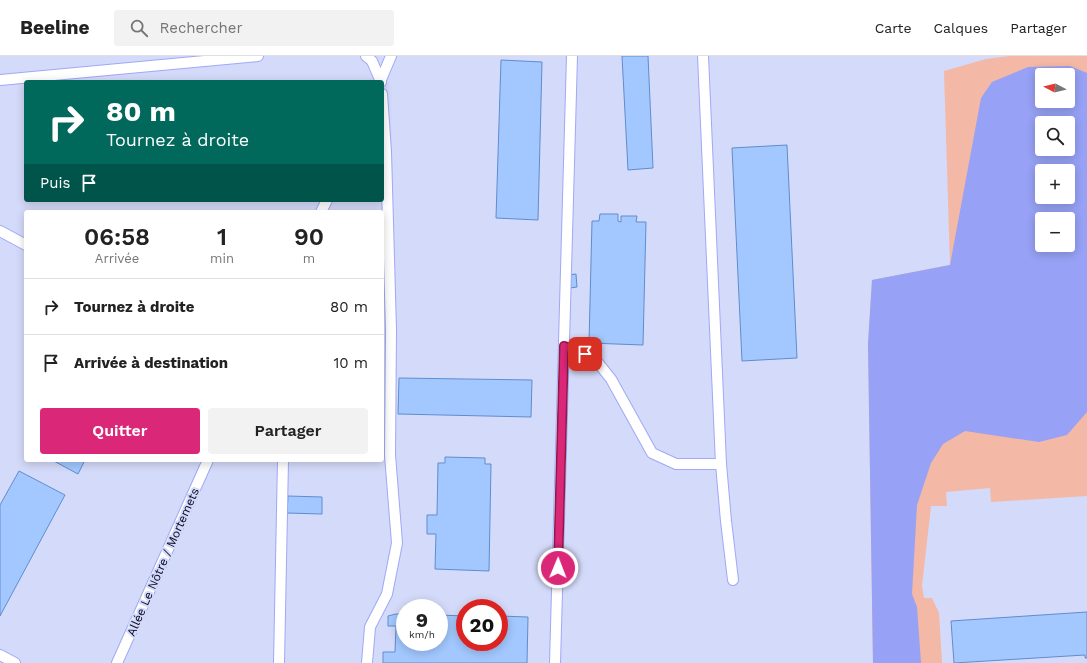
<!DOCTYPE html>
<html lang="fr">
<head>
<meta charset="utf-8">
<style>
	:root { --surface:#fff; --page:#f2f2f2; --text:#222; --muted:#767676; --line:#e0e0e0; --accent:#db2777 }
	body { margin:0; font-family:"Work Sans",sans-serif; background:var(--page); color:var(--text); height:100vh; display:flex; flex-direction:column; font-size:15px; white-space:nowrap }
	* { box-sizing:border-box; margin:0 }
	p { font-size:13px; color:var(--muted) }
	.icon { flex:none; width:22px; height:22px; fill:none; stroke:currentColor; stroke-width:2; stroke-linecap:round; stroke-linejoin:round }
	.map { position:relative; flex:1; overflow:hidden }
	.details { position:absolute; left:24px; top:154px; width:360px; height:252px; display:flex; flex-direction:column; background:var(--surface); border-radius:4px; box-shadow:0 2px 10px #0003 }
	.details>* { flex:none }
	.top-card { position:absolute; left:24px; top:24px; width:360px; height:122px; border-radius:4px; box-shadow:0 2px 10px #0003; background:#00695c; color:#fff; overflow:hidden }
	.needle { width:26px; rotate:277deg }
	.buttons { position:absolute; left:1035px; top:12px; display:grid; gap:8px }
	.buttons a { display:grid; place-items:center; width:40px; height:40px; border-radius:4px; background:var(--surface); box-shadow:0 2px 10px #0003; font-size:20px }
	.speed { position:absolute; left:396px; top:543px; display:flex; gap:8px; font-size:20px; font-weight:700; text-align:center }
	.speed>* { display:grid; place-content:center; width:52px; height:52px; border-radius:50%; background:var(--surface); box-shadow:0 2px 10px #0003; line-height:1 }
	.speed small { font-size:10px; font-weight:400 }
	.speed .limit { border:6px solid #d22; background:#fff; color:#111 }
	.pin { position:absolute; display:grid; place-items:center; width:34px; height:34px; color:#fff; margin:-17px; border-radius:8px; box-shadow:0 2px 6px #0006 }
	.me { position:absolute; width:44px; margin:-22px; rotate:1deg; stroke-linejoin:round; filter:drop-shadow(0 0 3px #0008) }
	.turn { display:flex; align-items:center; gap:14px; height:84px; padding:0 16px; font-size:18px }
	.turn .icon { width:52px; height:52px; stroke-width:2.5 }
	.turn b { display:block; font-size:28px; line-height:34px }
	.then { display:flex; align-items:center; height:38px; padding:0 16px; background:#0003; gap:8px; font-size:15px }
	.eta { display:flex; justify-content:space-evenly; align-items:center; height:68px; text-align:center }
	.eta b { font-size:24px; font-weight:600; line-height:28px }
	.cta { display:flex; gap:8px; margin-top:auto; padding:8px 16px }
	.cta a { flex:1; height:46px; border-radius:4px; background:var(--accent); color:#fff; font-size:16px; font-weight:600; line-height:46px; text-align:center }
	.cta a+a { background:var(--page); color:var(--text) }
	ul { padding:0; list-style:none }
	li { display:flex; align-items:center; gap:12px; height:56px; padding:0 16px; border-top:1px solid var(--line) }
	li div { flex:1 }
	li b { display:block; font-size:15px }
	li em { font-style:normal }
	header { display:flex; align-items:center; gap:24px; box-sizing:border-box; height:56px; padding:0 20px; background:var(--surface); border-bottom:1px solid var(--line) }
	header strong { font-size:19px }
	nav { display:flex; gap:22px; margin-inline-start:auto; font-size:14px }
	.search { width:280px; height:36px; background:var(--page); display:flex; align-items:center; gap:10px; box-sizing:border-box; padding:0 14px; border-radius:4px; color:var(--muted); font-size:15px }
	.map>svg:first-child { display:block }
	.green { fill:#f3b8a6; fill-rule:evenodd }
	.water { fill:#97a1f5; fill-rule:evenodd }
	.building { fill:#a2c8ff; stroke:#608ccd }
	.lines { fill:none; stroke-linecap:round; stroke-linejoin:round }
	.service-casing { stroke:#9fa9f5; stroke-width:12 }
	.service { stroke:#fff; stroke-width:10 }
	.route-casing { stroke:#8e194d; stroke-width:10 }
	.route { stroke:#db2777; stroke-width:7 }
	.labels { text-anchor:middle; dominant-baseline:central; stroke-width:4; stroke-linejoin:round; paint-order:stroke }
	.street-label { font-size:12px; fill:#090924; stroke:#d4daf9 }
</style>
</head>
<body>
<header>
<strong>Beeline</strong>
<div class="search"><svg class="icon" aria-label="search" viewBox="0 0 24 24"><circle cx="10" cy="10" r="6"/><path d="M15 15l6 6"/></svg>Rechercher</div>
<nav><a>Carte</a><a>Calques</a><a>Partager</a></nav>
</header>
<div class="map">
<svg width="1087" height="607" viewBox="0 0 1087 607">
	<rect width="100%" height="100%" fill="#d4daf9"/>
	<path class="green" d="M1010 0H1087V440L991 446 990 432 946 436 947 450H931L922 530 924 542H932L939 557 942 607H873L868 288 872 224 950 209 944 15 986 3ZM1042 19H1068V45H1042ZM1042 67H1068V93H1042ZM1042 115H1068V141H1042ZM1042 163H1068V189H1042Z"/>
	<path class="water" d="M1070 10 1087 17V356L1067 379 1039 386 965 375 943 388 931 407 917 449 912 538 917 551 921 607H873L868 288 872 224 950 209 981 42 992 26 1028 11ZM1042 19H1068V45H1042ZM1042 67H1068V93H1042ZM1042 115H1068V141H1042ZM1042 163H1068V189H1042Z"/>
	<g class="building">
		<polygon points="622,0 648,0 653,112 628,114"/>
		<polygon points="501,4 542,6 538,164 496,162"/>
		<polygon points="787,89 797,302 742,305 732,92"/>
		<polygon points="600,158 618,158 618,165 621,166 621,160 637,160 636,166 646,166 643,289 589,287 592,165 599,165"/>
		<polygon points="576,218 577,231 570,232 568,219"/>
		<polygon points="399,322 532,324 531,361 398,358"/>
		<polygon points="445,401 485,402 485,408 491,408 489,515 435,513 436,478 427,478 427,459 437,459 438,407 445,407"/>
		<polygon points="52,404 85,404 78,418"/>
		<polygon points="19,415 65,439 0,560 0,449"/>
		<polygon points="288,440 322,441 322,458 287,457"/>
		<polygon points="1087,556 1087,602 1085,602 1085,599 954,607 951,565"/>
		<polygon points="396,558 405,558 405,586 439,586 439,559 465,560 465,586 499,586 499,560 528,561 527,607 383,607 383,596 395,596 396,570 388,570 388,560"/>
	</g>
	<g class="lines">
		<defs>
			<g id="service">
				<polyline points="366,0 372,5 381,26"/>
				<polyline points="703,0 721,408 726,465 733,524"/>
				<polyline points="0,24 258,0"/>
				<polyline points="380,26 391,0"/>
				<polyline points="321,156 327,144"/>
				<polyline points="0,175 26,189"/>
				<polyline points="564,290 595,303 611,323 652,397 676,408 721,408"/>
				<polyline points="0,599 15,607"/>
				<polyline points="117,607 208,404"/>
				<polyline points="279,607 283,404"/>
				<polyline points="367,607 370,571 387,538 397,487 390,399 391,274 386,96 382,38"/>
				<polyline points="555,607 572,0"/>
			</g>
		</defs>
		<use href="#service" class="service-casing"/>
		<use href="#service" class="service"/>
	</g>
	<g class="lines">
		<defs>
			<polyline id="route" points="558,512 564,290 585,298"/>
		</defs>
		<use href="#route" class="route-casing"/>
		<use href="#route" class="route"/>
	</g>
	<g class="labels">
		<g class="street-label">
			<text transform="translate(163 506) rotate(-66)">Allée Le Nôtre / Mortemets</text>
		</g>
	</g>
</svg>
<div class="buttons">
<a><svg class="needle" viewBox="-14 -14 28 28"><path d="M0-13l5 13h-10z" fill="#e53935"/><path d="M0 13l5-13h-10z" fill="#767676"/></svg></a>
<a><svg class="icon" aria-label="search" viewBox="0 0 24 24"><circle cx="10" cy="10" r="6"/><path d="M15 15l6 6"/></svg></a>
<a>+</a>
<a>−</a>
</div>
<div class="speed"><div>9<small>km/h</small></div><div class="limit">20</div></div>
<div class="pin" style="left:585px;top:298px;background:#d93025"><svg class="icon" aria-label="arrive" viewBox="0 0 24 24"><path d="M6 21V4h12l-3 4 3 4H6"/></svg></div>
<svg class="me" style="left:558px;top:512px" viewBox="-20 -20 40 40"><circle r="17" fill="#db2777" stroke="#fff" stroke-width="3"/><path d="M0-11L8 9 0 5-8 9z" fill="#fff"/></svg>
<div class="top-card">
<div class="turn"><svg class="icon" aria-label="right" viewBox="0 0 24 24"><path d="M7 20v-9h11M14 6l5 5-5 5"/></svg><div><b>80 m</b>Tournez à droite</div></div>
<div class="then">Puis<svg class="icon" aria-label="arrive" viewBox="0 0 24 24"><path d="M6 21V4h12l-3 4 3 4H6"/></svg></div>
</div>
<section class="details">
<div class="eta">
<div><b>06:58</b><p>Arrivée</p></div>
<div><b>1</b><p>min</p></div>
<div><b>90</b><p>m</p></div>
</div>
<ul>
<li><svg class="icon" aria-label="right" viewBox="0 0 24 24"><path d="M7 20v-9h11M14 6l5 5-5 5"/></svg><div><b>Tournez à droite</b></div><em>80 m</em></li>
<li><svg class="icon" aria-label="arrive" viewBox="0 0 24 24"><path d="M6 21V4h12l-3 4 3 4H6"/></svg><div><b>Arrivée à destination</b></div><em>10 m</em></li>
</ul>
<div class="cta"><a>Quitter</a><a>Partager</a></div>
</section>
</div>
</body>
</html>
